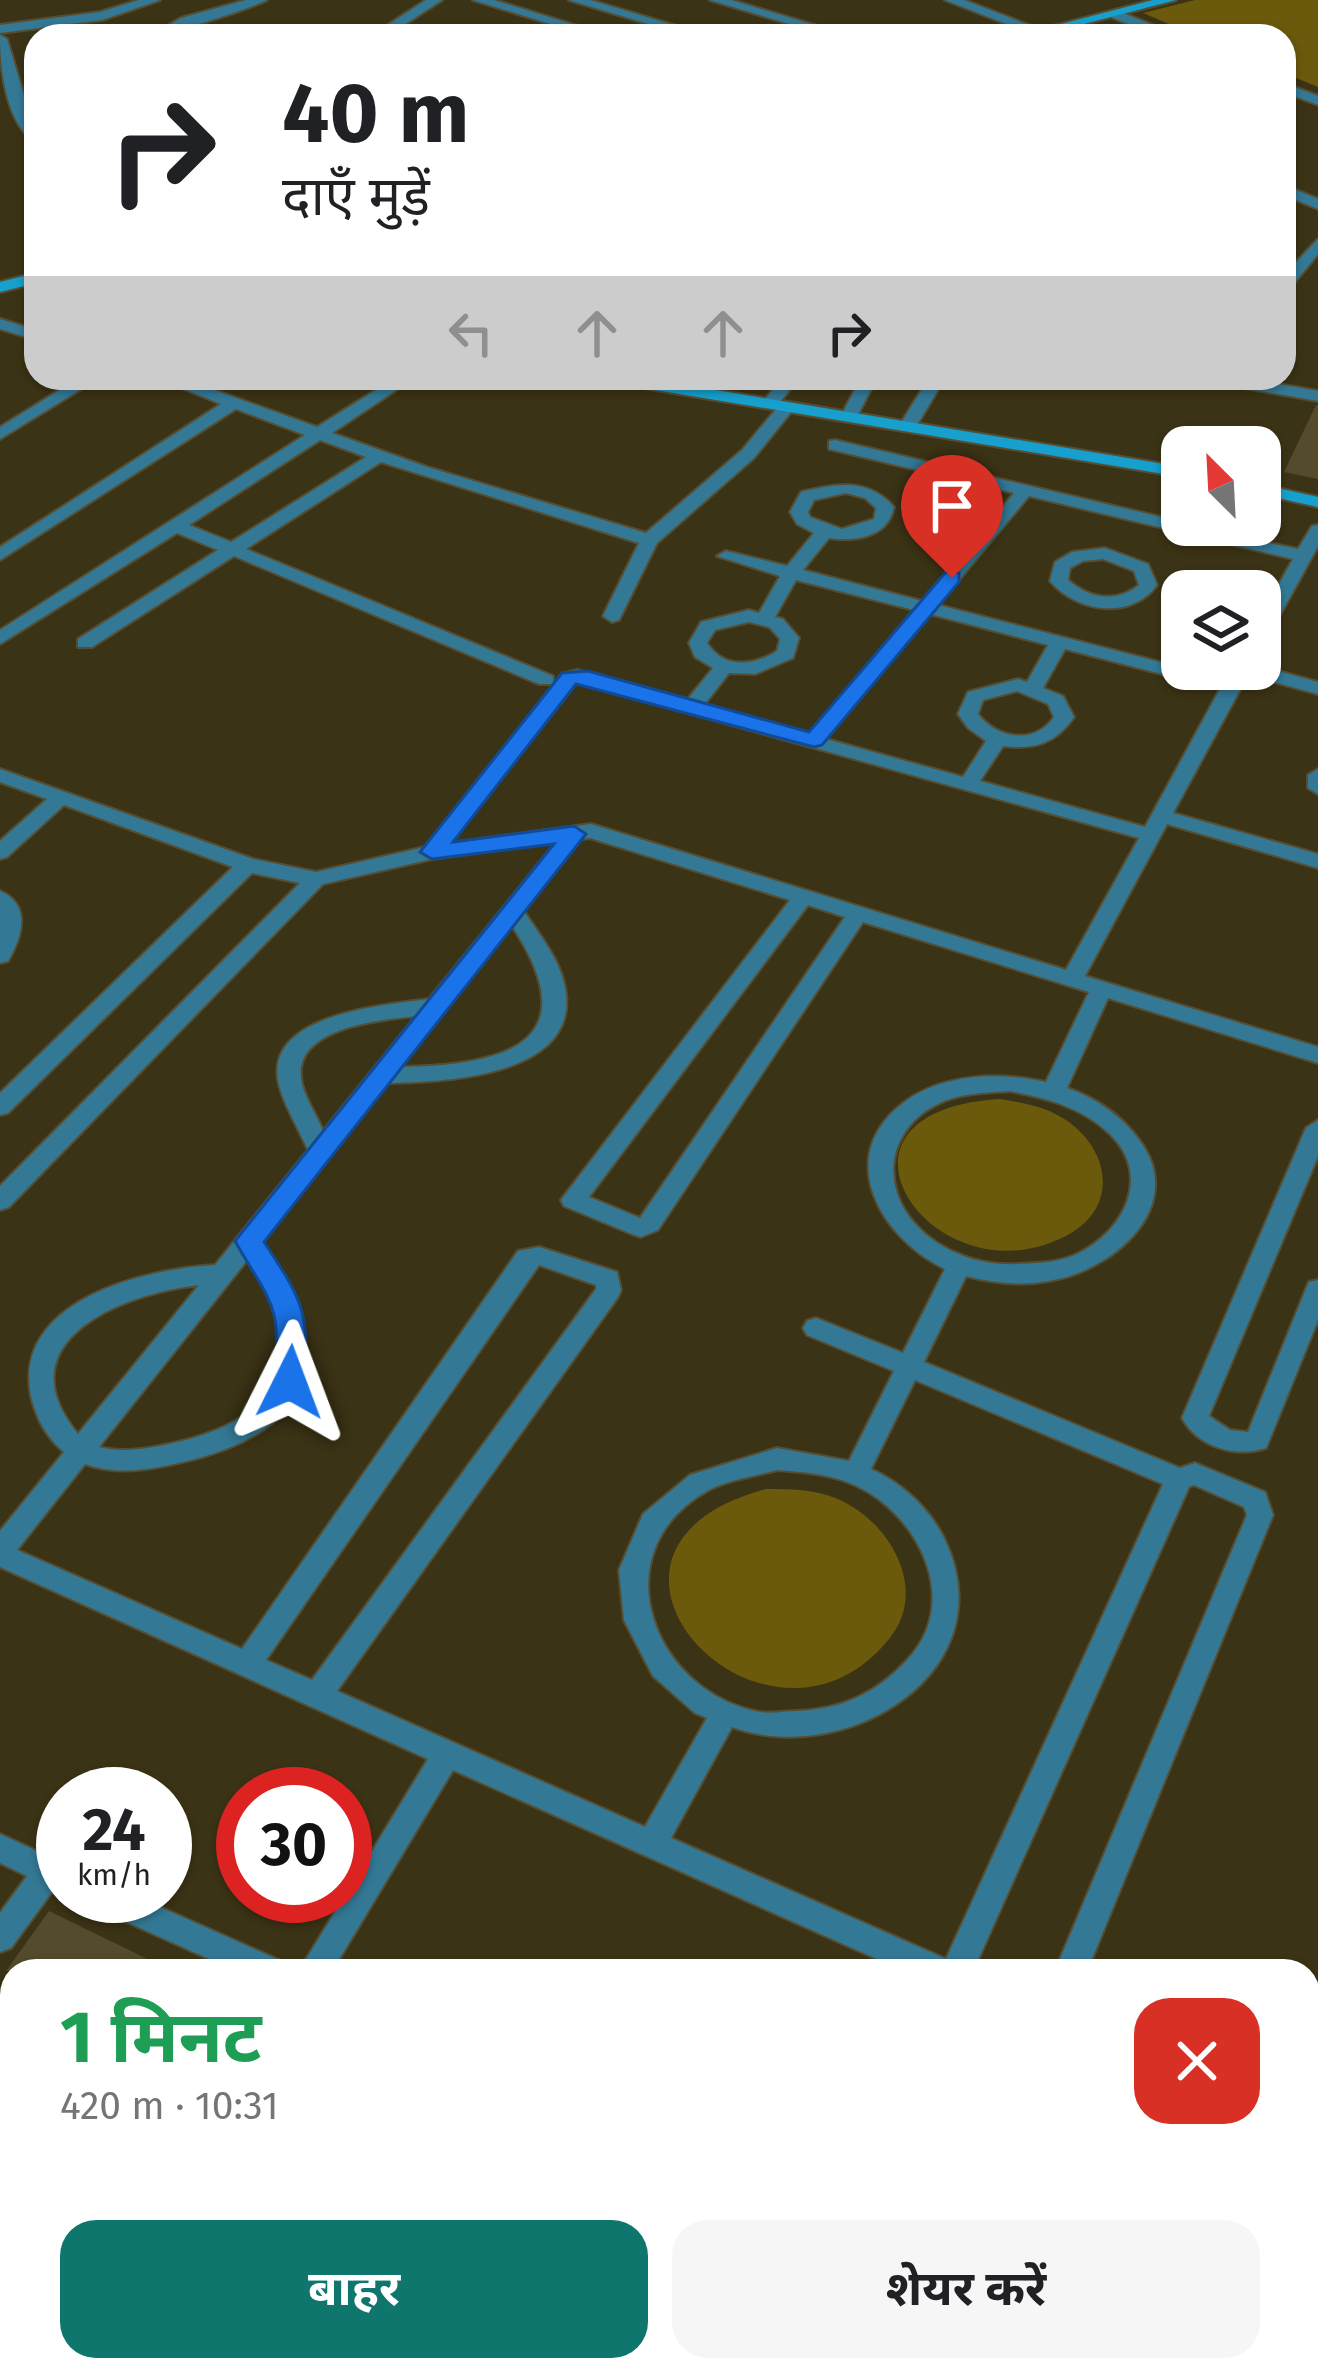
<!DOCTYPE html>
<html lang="hi">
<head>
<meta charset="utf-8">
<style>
	:root { --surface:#fff; --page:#f6f6f6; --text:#202124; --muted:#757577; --accent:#0f766e }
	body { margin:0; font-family:"Fira Sans","Noto Sans Devanagari",sans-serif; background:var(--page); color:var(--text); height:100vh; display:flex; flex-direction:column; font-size:45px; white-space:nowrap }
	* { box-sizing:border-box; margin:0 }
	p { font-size:39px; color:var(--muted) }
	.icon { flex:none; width:66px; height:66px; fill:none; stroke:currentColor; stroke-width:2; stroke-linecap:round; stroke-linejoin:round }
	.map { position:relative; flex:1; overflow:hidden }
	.panel { position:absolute; left:0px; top:1959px; width:1320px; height:423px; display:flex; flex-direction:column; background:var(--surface); border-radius:36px 36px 0 0; box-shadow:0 3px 9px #0004 }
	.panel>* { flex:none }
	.guide { position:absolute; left:24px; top:24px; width:1272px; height:366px; border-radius:36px; box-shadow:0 3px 9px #0004; background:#fff; color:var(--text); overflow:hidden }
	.needle { width:78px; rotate:336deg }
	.tools { position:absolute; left:1161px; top:426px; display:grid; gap:24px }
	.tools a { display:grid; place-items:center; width:120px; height:120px; border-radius:24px; background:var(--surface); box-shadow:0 3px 9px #0004; font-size:60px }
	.speed { position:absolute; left:36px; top:1767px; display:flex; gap:24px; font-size:60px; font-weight:700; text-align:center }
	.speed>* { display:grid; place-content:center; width:156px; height:156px; border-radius:50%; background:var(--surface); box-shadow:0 3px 9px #0004; line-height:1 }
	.speed small { font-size:30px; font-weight:400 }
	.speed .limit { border:18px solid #d22; background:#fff; color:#111 }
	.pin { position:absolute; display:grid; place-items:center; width:102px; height:102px; color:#fff; margin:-123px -51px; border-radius:50% 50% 50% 0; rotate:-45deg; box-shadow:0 0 12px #0007 }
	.pin .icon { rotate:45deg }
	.me { position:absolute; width:132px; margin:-66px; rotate:3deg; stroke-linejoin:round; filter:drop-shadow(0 0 9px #0008) }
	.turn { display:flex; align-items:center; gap:42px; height:252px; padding:0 60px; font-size:54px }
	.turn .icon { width:156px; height:156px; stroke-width:2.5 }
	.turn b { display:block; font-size:84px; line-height:102px }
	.lanes { display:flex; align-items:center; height:114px; padding:0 60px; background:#0003; justify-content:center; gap:60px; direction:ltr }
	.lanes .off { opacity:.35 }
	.round { display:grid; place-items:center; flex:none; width:126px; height:126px; border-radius:36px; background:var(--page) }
	.head { display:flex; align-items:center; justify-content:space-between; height:204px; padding:0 60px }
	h1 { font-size:72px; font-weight:700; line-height:90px; color:#1e9e55 }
	.cta { display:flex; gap:24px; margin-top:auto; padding:24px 60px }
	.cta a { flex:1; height:138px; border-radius:36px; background:var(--accent); color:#fff; font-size:48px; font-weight:700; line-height:138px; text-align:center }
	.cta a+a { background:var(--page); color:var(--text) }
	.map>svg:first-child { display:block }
	.green { fill:#6b590c }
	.building { fill:#544b2d }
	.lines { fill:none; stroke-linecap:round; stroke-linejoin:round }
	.street-casing { stroke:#564e32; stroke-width:4 }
	.secondary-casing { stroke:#564e32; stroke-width:4 }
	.street { fill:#337996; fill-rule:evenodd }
	.secondary { fill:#17a0cd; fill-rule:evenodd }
	.route { fill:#1a73e8; stroke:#114b97; stroke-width:3 }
</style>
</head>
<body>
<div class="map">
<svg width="1318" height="2380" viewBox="0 0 1318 2380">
	<rect width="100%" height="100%" fill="#3b3315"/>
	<g class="green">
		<polygon points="1195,0 1318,0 1318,87 1284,73 1284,36 1197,36 1143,13"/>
		<path d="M1000 1099C1024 1103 1048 1107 1069 1122 1113 1155 1117 1211 1064 1237 932 1303 801 1111 1000 1099Z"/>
		<path d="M766 1489C790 1489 815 1489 838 1499 889 1521 930 1589 889 1639 767 1790 538 1550 766 1489Z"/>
		<polygon points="489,2370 743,2370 739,2380 508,2380"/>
	</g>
	<g class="building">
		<polygon points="1318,405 1318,479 1284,472 1316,405"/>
		<polygon points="49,1911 172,1971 6,1971"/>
	</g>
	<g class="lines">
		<defs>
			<g id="street">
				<polygon points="139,0 160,0 102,20 0,33 0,25 100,12"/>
				<path d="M246 0H267C251 8 166 36 150 36L181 18Z"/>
				<polygon points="426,0 442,0 387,36 371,36"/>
				<polygon points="473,0 494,0 610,36 589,36"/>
				<polygon points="569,0 590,0 710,36 688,36"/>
				<polygon points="710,0 731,0 851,36 829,36"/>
				<polygon points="945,0 964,0 1047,32 1035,35"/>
				<polygon points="1116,10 1172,33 1174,36 1156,36 1111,17 1109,14"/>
				<path d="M0 35 7 39 25 99 36 94V104L27 109 36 129V143C6 124 0 69 0 35Z"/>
				<polygon points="1284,83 1318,96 1318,105 1284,92"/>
				<polygon points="1284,185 1318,199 1318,209 1284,195"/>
				<polygon points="1318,239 1318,254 1290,288 1284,290 1284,275"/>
				<polygon points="0,319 36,330 36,340 0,329"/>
				<polygon points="79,378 99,378 0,439 0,427"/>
				<path d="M157 378H181L317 427 395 378H414L332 433 427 467 646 533 742 450 782 402 796 406 754 458 657 543 619 620 612 622 603 616 639 543 381 462 246 549 553 676V684H539L234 556 92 647H78V639L218 550 177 533 0 644V630L305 435 236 409 0 560V547L221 404ZM320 440 366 457 231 542 189 525Z"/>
				<polygon points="782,378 799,378 776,407 764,407 762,403"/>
				<polygon points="861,378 877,378 855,420 843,420 841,416"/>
				<polygon points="929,378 945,378 914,430 902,430 899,426"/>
				<polygon points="1208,378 1244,378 1318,391 1318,401 1216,383"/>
				<path d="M835 440 1182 522V525L1298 549 1312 526 1318 525V546L1269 635 1260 641V618L1293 559 1029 496 938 605 1226 679 1231 669 1260 666 1318 682V694L1248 675 1173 813 1318 854V868L1167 824 1085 976 1318 1047V1063L1108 998 1067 1088C1096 1098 1122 1116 1140 1141 1188 1207 1112 1272 1048 1281 1021 1286 993 1283 966 1276L924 1362 1180 1468 1195 1463 1265 1492 1273 1515 1087 1971H1055L1247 1515 1244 1507 1194 1485 1189 1487 973 1971H904L453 1770 332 1971H299L428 1759 0 1567V1531L64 1452C47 1438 36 1418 31 1396 12 1300 145 1269 215 1265L308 1150C299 1129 282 1102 278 1080 267 1013 387 1005 429 999L556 842 432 859 323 884 9 1207 0 1210V1186L300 883 252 873 8 1113 0 1115V1093L233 867 64 805 7 857 0 859V841L47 799 0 782V769L253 859 316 872 425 847 562 674 577 670 687 700 713 668 695 657 689 643 701 622 749 610 759 613 780 576 717 556 726 551 787 566 814 533 797 524 790 512 801 492C836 484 867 477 894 507 888 537 856 542 829 538L803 570 922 601 1014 493 829 449V441ZM846 493 865 498 876 508 874 519 842 529 810 517 808 512 814 500ZM796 580 914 610 809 734 704 705 729 673 755 674 793 658 799 638 783 619 775 617ZM930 614 1048 645 1027 682 1018 679 968 692 958 714 968 728 986 741 963 777 826 739ZM749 622 769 627 780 639 777 651C753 666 724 669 707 643L715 630ZM1065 649 1220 689 1145 827 980 781 1003 746C1035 750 1056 743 1074 717L1063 696 1043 688ZM577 682 1139 838 1066 970 591 824 450 843ZM1017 691 1048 704 1054 717C1035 745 997 739 978 714L983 700ZM590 838 790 900 561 1200 564 1206 632 1234 641 1237 658 1230 863 922 1089 992 1046 1082C1000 1072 941 1073 902 1104 833 1158 882 1239 945 1269L903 1353 816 1318 807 1321 803 1328 807 1335 894 1371 849 1461 777 1448 690 1475 643 1514 619 1570 624 1620 653 1676 695 1713 707 1718 645 1827 337 1691 618 1297 621 1290 617 1272 539 1247 518 1251 242 1649 17 1550 85 1464C122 1477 158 1468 195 1459 327 1424 327 1344 262 1241L387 1083C443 1082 575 1077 566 994 563 963 540 936 524 911L581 839ZM808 905 845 917 640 1218 589 1197ZM512 926C590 1044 505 1065 400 1067ZM416 1016 323 1131C317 1115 302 1094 301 1078 295 1027 381 1020 416 1016ZM1010 1091C1046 1098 1082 1107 1110 1134 1152 1175 1125 1230 1079 1253 1060 1263 1038 1263 1016 1264 980 1266 941 1252 916 1225 879 1185 888 1128 938 1104 959 1093 986 1093 1010 1091ZM248 1259C304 1349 291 1414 182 1441 156 1447 126 1454 99 1447ZM539 1265 596 1285V1289L312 1680 266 1660ZM199 1285 78 1434 77 1433C2 1340 125 1293 199 1285ZM915 1380 1163 1484 946 1959 671 1838 732 1727C848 1769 1008 1670 944 1538 929 1508 902 1483 871 1469ZM777 1470C804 1472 832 1474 857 1486 919 1516 962 1601 908 1659 877 1693 843 1709 797 1711 785 1711 772 1714 760 1712 652 1692 600 1552 707 1491 727 1480 755 1476 777 1470Z"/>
				<path d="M1105 548 1148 564 1157 585C1131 621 1076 612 1050 581L1055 562 1072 552ZM1103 559 1134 571 1139 585C1116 603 1090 599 1068 580L1070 568 1083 561Z"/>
				<polygon points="1318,769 1318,794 1308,788 1308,775"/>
				<path d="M0 891C32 905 22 937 8 961L0 963Z"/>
				<path d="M1318 1120V1156L1209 1416 1230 1430 1248 1432 1306 1289 1309 1282 1318 1280V1320L1266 1448C1235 1458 1198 1447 1182 1418L1306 1128Z"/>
				<polygon points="0,1834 63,1863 63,1892 54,1889 11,1948 0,1952 0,1913 27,1876 0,1863"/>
				<polygon points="87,1896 135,1896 281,1961 286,1971 236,1971 91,1906"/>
				<polygon points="1308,2120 1318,2124 1318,2157 1308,2153"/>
				<polygon points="53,2370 89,2370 85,2380 49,2380"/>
				<polygon points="394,2370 443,2370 447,2380 398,2380"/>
				<polygon points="766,2370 800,2370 796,2380 762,2380"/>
				<polygon points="1070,2370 1120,2370 1124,2380 1074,2380"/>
				<polygon points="1130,2370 1164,2370 1161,2380 1127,2380"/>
			</g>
			<g id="secondary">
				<polygon points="1153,0 1176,0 1038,36 1015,36"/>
				<polygon points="36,273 36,283 0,292 0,282"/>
				<polygon points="605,378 643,378 1182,467 1182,477 613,383"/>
				<polygon points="1260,484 1318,497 1318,507 1260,494"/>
			</g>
		</defs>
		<use href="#street" class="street-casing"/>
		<use href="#secondary" class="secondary-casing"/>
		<use href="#street" class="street"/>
		<use href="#secondary" class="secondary"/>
	</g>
	<path class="route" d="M952 571 959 573V582L822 745 814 747 576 684 453 842 574 826 586 834 264 1242C303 1301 309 1311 305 1382L300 1391H280L275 1382C281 1301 273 1308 235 1241L554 844 432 859 420 852 562 673 588 671 809 732 945 573Z"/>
</svg>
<div class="tools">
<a><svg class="needle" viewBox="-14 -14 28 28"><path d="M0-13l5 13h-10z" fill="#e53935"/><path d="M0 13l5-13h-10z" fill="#757577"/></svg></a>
<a><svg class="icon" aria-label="layers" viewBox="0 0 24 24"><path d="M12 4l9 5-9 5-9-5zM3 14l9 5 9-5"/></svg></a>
</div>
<div class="speed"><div>24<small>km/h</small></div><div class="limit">30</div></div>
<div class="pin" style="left:952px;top:578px;background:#d93025"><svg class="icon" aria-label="arrive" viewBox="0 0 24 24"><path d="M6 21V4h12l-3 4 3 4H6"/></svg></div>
<svg class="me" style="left:290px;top:1382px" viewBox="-20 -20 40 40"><path d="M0-17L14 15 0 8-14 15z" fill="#1a73e8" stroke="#fff" stroke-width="4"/></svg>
<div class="guide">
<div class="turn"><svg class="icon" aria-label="right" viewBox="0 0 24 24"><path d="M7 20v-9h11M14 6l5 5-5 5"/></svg><div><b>40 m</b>दाएँ मुड़ें</div></div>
<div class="lanes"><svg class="icon off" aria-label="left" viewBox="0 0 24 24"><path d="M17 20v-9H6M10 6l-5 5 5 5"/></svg><svg class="icon off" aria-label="ahead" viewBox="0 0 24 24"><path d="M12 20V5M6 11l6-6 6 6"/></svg><svg class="icon off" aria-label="ahead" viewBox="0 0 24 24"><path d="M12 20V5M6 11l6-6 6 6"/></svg><svg class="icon" aria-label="right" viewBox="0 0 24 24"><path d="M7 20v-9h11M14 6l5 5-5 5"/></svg></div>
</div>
<section class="panel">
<div class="head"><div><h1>1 मिनट</h1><p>420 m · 10:31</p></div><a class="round" style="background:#d93025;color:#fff"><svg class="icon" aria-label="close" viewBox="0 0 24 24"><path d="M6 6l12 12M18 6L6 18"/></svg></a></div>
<div class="cta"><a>बाहर</a><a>शेयर करें</a></div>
</section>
</div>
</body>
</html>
